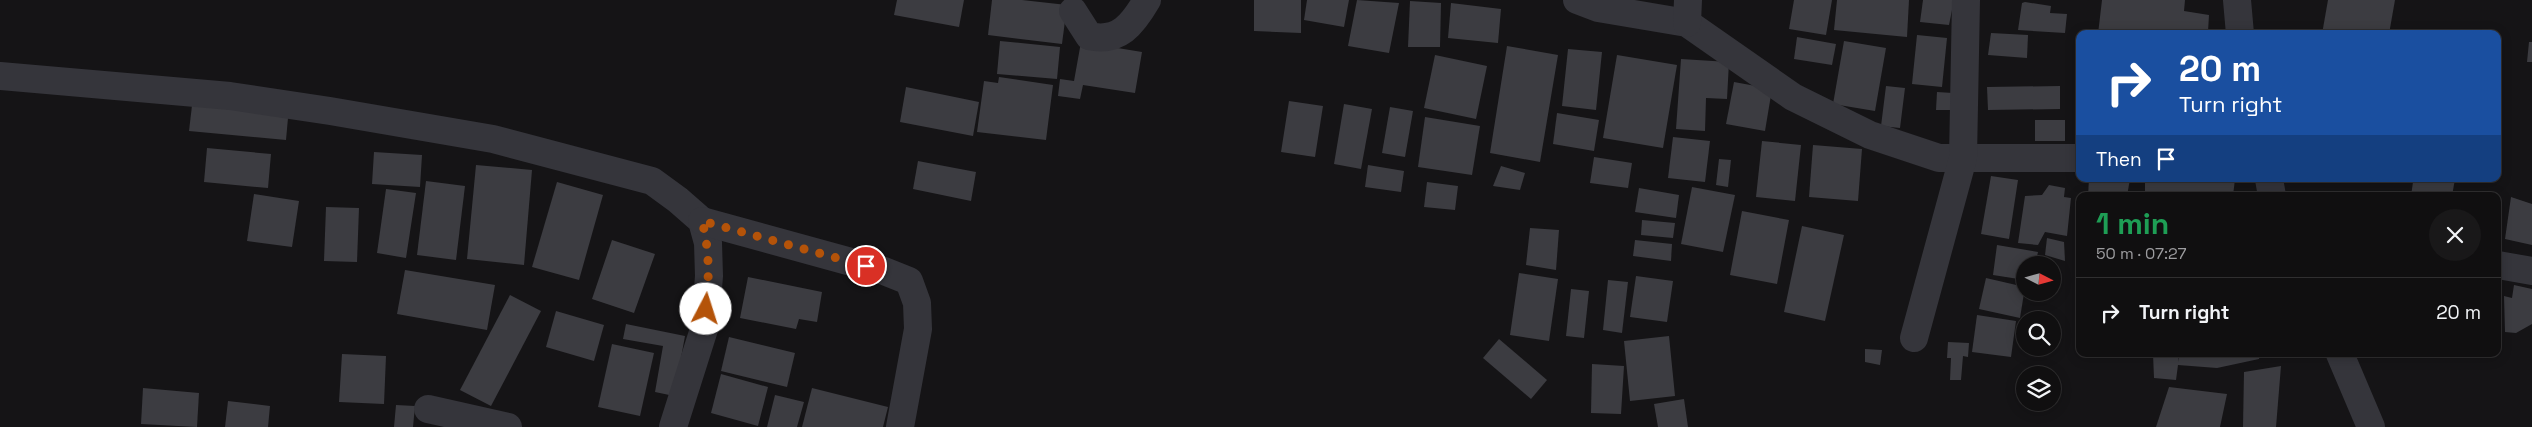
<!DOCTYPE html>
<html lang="en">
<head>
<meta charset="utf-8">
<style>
	:root { --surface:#100f10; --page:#191819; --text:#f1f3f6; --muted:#9c9c9f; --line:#302f30 }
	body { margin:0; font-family:"Space Grotesk",sans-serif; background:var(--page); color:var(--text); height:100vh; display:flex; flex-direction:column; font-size:19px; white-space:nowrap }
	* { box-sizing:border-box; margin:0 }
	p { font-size:16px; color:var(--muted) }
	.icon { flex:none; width:28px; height:28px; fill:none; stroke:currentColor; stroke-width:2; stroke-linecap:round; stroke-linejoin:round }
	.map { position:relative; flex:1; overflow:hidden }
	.sheet { position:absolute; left:2076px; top:192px; width:425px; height:165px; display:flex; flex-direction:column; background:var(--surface); border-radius:10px; box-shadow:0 2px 12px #0003,0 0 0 1px var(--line) }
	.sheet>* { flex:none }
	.hud { position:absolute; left:2076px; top:30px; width:425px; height:152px; border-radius:10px; box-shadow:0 2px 12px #0003,0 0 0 1px var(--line); background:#1a4fa0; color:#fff; overflow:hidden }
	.needle { width:32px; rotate:96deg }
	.controls { position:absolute; left:2016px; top:256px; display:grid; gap:10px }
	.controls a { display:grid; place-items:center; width:45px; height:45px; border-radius:50%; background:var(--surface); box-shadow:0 2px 12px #0003,0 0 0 1px var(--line); font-size:25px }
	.pin { position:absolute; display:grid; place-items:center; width:42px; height:42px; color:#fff; margin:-21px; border:2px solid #fff; border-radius:50%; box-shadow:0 1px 5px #0007 }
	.me { position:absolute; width:55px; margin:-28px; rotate:5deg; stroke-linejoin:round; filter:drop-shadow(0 0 4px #0008) }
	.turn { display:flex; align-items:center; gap:18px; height:105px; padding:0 20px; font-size:22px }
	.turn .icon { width:65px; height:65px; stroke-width:2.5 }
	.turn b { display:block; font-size:35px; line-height:42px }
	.then { display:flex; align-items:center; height:48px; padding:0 20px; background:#0003; gap:10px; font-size:19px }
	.round { display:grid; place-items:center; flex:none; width:52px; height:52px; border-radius:26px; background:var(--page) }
	.head { display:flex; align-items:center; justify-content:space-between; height:85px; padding:0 20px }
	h1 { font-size:30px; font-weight:700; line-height:38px; color:#1e9e55 }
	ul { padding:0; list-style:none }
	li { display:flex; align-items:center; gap:15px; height:70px; padding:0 20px; border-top:1px solid var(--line) }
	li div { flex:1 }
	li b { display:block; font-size:19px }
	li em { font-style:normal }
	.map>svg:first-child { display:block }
	.building { fill:#3c3c41 }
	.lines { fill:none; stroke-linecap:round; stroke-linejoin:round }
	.minor { stroke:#35353b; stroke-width:28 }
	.tertiary { stroke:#35353b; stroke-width:28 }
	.route { stroke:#b45309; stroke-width:9; stroke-dasharray:0 16.2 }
</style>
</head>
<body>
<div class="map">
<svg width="2532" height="427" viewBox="0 0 2532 427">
	<rect width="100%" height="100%" fill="#151416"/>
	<g class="building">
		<polygon points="897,0 964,0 959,27 894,15"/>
		<polygon points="992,0 1022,0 1067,5 1062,44 988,35"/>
		<polygon points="1254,0 1301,0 1301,33 1254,31"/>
		<polygon points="1307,0 1349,0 1344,27 1304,20"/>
		<polygon points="1357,0 1399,3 1389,53 1348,46"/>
		<polygon points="1794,0 1832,0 1826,35 1789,29"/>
		<polygon points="1837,0 1909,0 1907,37 1834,30"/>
		<polygon points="1923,0 1954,0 1949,25 1920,22"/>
		<polygon points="2102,0 2185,0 2184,11 2209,15 2208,32 2098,34"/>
		<polygon points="2328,0 2395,0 2389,34 2322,34"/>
		<polygon points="1410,1 1441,3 1440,47 1408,47"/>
		<polygon points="2025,2 2051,6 2050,13 2067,14 2065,33 2018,30 2022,3"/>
		<polygon points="1451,3 1501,9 1498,43 1448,38"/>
		<polygon points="1991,33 2028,35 2027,58 1988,55"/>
		<polygon points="1917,35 1947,38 1942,87 1912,84"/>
		<polygon points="1797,37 1836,44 1832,65 1794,59"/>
		<polygon points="1000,41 1060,47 1057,79 997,74"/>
		<polygon points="1844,41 1886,48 1875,111 1833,104"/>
		<polygon points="1081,42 1142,52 1135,93 1083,85 1080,99 1058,96 1060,79 1074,81"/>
		<polygon points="2529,42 2532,42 2532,62 2527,62"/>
		<polygon points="1507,46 1558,55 1540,162 1490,153"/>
		<polygon points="1568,49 1602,52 1596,110 1562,106"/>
		<polygon points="1435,55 1487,66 1476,119 1424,108"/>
		<polygon points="1617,55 1677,65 1663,148 1603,138"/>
		<polygon points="1681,59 1729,62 1727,99 1706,98 1705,131 1676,129"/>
		<polygon points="999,77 1053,85 1046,140 977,132 984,81 998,83"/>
		<polygon points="1734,82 1772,89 1765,131 1726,124"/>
		<polygon points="1886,86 1905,88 1900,128 1881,126"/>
		<polygon points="2060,86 2060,109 1988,110 1987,87"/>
		<polygon points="906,87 979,102 973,136 900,122"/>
		<polygon points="1937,92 1953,93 1952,110 1936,110"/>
		<polygon points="193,97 289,107 286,140 189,131"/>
		<polygon points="1289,101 1323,106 1315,157 1281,152"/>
		<polygon points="1344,104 1372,109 1361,169 1334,164"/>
		<polygon points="1390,107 1413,111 1405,157 1382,153"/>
		<polygon points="1557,113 1599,120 1594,151 1553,144"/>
		<polygon points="1425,117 1480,126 1472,175 1418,167"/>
		<rect x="2035" y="120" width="30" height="21"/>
		<polygon points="1673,137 1710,141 1705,182 1668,178"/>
		<polygon points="1762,141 1801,145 1795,201 1756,197"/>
		<polygon points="1813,145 1862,149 1858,201 1809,197"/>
		<polygon points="207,148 271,154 268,188 204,182"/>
		<polygon points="374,152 422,155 420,187 372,184"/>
		<polygon points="1594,157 1632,163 1628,188 1590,183"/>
		<polygon points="1719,159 1731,160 1728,187 1716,185"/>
		<polygon points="918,161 976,172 971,201 913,189"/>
		<polygon points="476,165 532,170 524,265 467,259"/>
		<polygon points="1368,165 1404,171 1401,192 1365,187"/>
		<polygon points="1501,166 1525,173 1520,190 1493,186"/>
		<polygon points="1991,176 2018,180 2009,239 1981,234"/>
		<polygon points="2089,179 2130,179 2127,196 2088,196"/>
		<polygon points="2145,179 2235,179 2233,196 2145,196"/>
		<polygon points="2437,179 2455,179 2452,196 2411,196 2413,182"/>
		<polygon points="426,181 465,186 456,260 417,255"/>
		<polygon points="557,182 603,195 579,280 532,267"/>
		<polygon points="1427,182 1458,186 1455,210 1424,207"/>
		<polygon points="2049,185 2065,188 2064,197 2071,198 2067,236 2045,232 2038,245 2018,243 2025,196 2042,195"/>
		<polygon points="1692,187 1735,195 1723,252 1681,244"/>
		<polygon points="1639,188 1679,195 1676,218 1635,212"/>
		<polygon points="386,189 416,193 406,258 377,253"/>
		<polygon points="254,194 299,201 292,247 247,241"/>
		<polygon points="2511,197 2532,204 2532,245 2505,239"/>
		<polygon points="326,207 359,208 357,262 324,261"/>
		<polygon points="1742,211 1789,220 1777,284 1730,275"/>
		<polygon points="1642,220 1675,223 1673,238 1641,235"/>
		<polygon points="1802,226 1844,235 1825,321 1784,312"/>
		<polygon points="1530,228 1559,230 1556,270 1526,265"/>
		<polygon points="2047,238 2064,242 2065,261 2045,255"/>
		<polygon points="612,240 655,254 634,313 592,299"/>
		<polygon points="1635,240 1672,244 1671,261 1633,256"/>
		<polygon points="1997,245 2038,252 2035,265 2025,265 2025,280 1993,275"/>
		<polygon points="405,270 495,285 487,330 397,314"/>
		<polygon points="1519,273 1558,279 1549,341 1510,335"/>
		<polygon points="1636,276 1673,281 1667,322 1630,317"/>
		<polygon points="748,277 822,292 817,322 799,319 796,329 740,318"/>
		<polygon points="1986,278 2025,287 2020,318 1979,309"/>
		<polygon points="1608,280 1628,282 1622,333 1603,330"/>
		<polygon points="2514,285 2532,289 2532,324 2516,333 2505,332 2504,296 2512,298"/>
		<polygon points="1571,289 1589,291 1584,338 1566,336"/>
		<polygon points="510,295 541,311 491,406 460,390"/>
		<polygon points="556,311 604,325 594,361 546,347"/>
		<polygon points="1977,315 2016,321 2011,357 1972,352"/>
		<polygon points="626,324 685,336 674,396 655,392 663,346 623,339"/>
		<polygon points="1669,336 1675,396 1630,401 1624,341"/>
		<polygon points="729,337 795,353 787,387 721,371"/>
		<polygon points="1499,339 1547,380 1531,399 1483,358"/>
		<polygon points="1948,342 1969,343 1968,357 1963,356 1961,380 1950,380 1951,358 1947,358"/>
		<polygon points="612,344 654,353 640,416 598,407"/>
		<polygon points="1865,349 1882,350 1880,365 1865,362"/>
		<polygon points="342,354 386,356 384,404 339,402"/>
		<polygon points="2153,354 2178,354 2179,362 2179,354 2260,354 2259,359 2217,368 2178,365 2176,380 2154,378"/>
		<polygon points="1592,364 1624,366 1621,414 1591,413"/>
		<polygon points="2281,366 2276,427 2243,427 2244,372"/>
		<polygon points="721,374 768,387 758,426 711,413"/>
		<polygon points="2169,387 2227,394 2220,427 2156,427"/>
		<polygon points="143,388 199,393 197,427 141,424"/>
		<polygon points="812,388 888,407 883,427 802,427"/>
		<polygon points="775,395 804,402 797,427 767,427"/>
		<polygon points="1684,399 1688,427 1658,427 1654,404"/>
		<polygon points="228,401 270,406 268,427 225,427"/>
		<polygon points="396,405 415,406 413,427 394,427"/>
	</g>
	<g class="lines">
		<g class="minor">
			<polyline points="1577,0 1598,8 1687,23 1793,97 1870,135 1939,158 2080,158"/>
			<path d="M1073 11 1089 36C1119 43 1133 24 1147 0"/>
			<polyline points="1687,23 1688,0"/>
			<polyline points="0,76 230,96 330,111 493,139 652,181 678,200 702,221 708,243 709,276 705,326 673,427"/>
			<polyline points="702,221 884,271 909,281 917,303 918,329 900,427"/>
			<polyline points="2498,265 2532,271"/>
			<polyline points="1914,338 1963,158 1966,0"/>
			<polyline points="428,409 508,427"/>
		</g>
		<g class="tertiary">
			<polyline points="2237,0 2240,34"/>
			<polyline points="2269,179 2272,196"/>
			<polyline points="2340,354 2371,427"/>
		</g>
	</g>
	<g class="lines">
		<path class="route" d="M706 309C709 279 710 251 702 221L866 266"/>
	</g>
</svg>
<div class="controls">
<a><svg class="needle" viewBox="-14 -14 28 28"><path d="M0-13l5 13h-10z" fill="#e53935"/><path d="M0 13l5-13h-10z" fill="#9c9c9f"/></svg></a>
<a><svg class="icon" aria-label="search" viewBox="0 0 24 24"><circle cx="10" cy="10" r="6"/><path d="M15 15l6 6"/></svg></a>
<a><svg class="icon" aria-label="layers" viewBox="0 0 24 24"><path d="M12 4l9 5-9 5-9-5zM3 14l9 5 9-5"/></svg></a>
</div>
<div class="pin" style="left:866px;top:266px;background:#d93025"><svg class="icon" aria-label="arrive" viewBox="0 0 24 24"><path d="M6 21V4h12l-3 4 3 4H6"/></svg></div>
<svg class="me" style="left:706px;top:309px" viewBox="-20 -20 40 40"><circle r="19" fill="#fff"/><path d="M0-13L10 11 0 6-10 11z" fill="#b45309"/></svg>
<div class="hud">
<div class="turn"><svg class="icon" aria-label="right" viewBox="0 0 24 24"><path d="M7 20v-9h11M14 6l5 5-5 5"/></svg><div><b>20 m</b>Turn right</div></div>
<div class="then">Then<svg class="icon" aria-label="arrive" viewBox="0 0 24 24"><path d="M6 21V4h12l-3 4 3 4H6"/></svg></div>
</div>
<section class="sheet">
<div class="head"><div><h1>1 min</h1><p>50 m · 07:27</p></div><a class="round"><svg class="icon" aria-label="close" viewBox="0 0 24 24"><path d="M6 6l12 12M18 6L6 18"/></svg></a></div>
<ul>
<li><svg class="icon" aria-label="right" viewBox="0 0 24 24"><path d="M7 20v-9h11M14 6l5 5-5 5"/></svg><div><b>Turn right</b></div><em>20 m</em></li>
</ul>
</section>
</div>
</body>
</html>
